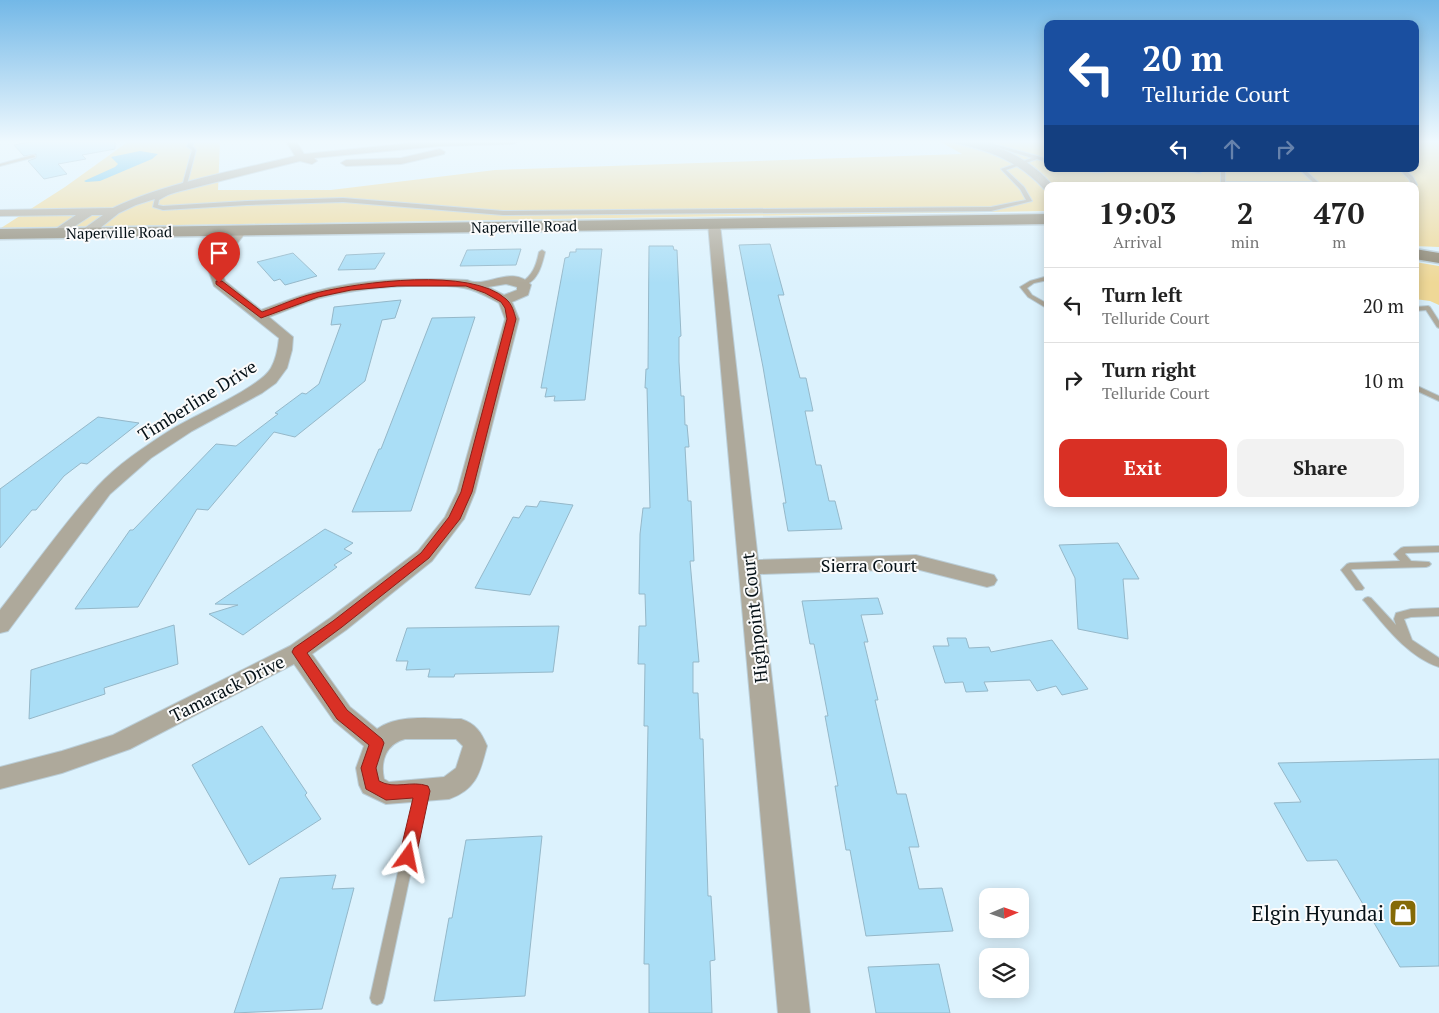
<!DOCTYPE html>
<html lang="en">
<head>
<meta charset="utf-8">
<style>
	:root { --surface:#fff; --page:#f2f2f2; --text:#222; --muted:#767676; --line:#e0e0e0; --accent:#d93025 }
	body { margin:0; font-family:"PT Serif",serif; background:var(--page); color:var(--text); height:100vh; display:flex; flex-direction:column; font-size:19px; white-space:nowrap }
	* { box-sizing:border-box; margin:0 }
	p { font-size:16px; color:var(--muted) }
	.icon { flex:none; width:28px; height:28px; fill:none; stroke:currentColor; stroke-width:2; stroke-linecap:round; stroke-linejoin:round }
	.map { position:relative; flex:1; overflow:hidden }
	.drawer { position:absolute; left:1044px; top:182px; width:375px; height:325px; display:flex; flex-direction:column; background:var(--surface); border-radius:10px; box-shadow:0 2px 12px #0003 }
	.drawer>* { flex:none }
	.hud { position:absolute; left:1044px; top:20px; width:375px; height:152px; border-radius:10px; box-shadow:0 2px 12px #0003; background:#1a4fa0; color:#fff; overflow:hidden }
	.needle { width:32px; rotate:88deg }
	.tools { position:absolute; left:979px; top:888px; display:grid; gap:10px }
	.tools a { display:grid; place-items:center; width:50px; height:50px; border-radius:10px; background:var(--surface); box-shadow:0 2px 12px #0003; font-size:25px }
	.pin { position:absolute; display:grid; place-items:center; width:42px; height:42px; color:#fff; margin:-51px -21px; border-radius:50% 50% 50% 0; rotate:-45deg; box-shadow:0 0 5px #0007 }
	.pin .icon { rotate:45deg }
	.me { position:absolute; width:55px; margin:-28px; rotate:12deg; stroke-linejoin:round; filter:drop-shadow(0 0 4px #0008) }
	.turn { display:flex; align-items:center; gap:18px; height:105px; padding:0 15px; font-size:22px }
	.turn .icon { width:65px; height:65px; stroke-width:2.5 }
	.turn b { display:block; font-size:35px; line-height:42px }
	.lanes { display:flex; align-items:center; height:48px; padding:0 15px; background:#0003; justify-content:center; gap:25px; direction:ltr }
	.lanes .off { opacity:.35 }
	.eta { display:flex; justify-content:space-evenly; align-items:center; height:85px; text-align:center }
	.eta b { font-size:30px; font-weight:700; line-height:35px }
	.button { display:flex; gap:10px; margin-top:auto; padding:10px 15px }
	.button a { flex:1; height:58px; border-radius:10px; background:var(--accent); color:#fff; font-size:20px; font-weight:700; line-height:58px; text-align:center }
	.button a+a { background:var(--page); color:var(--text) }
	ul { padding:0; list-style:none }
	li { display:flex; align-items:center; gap:15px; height:75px; padding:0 15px; border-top:1px solid var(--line) }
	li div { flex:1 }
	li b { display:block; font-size:19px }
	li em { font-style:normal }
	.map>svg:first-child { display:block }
	.green { fill:#efd897 }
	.water { fill:#63bfe6 }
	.building { fill:#aadef6; stroke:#95b8c9 }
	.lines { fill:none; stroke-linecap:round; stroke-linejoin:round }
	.lane-casing { stroke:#baced8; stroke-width:2 }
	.street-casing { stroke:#baced8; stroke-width:2 }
	.secondary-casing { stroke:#baced8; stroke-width:3 }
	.lane { fill:#aea99b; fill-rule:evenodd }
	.street { fill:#aea99b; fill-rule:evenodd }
	.secondary { fill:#8e8773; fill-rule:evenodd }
	.route { fill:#d93025; stroke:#8d1f18 }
	.labels { text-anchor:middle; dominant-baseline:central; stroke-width:4; stroke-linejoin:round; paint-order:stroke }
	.far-street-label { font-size:15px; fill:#051117; stroke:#fbfbfb }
	.street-label { font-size:18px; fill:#051117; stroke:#fbfbfb }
	.near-poi-label { font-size:21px; fill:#051117; stroke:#fbfbfb; text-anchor:end }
</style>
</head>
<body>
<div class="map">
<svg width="1439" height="1013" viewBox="0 0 1439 1013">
	<rect width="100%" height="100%" fill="#dcf2fd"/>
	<g class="green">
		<polygon points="129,141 220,141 218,190 331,190 495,170 962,154 939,141 1047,141 1048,169 1415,169 1415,141 1439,141 1439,247 1415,246 1415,186 1048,186 1047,211 1,228 65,187"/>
		<polygon points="1415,262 1439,266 1439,305 1430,301 1415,299"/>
	</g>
	<polygon class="water" points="140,151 158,154 152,159 100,181 86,182 84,181 115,167 118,164 111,157"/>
	<g class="building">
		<polygon points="36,141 115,141 115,149 82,155 86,159 58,164 67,174 44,179 28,161 36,158 36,154 24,156 14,145"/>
		<polygon points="770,244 784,295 778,295 800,378 806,378 813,411 805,411 816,465 821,465 829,501 835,501 842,529 788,531 783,503 786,503 763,367 739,245"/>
		<polygon points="649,246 673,246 674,250 677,250 681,336 679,337 679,362 681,396 684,396 685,425 687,425 689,447 685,447 688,501 691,501 694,561 690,561 699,662 693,662 693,693 698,693 700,739 703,739 708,896 711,896 715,960 710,961 712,1013 649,1013 649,964 644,964 648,726 644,726 645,664 638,664 639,626 646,626 645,594 639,594 640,534 643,508 650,508 647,388 645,388 646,369 648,369"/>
		<polygon points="521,249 516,265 460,266 467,250"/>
		<polygon points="576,249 602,249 585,400 554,401 555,396 545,397 547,388 541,388 565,258 569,257 570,252 576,252"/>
		<polygon points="293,253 317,276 285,285 280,279 274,281 257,262"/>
		<polygon points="385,253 375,269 338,270 346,255"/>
		<polygon points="401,300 395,318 382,320 365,381 295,437 274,432 208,510 197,509 138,607 75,609 130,530 133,530 216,444 236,446 278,414 275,413 302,393 306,394 319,384 341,324 331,325 334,307"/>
		<polygon points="475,317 411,511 352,512 379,449 381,449 432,318"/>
		<polygon points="98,417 139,423 87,464 81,463 64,476 36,510 32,510 0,548 0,489"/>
		<polygon points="540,501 573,505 530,595 475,588 513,517 519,518 526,506 537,507"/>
		<polygon points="325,529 353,543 344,549 352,553 334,565 337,567 243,635 209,614 238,605 215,604"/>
		<polygon points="1118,543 1139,579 1123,579 1128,639 1078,629 1075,578 1059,545"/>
		<polygon points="878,598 883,614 861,615 868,642 864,642 878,700 875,700 897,794 906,794 919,847 909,847 919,889 942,888 953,931 866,936 850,850 846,850 835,786 838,786 825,716 828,716 814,644 810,644 802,601"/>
		<polygon points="174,625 178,664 104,688 105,694 29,719 31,670"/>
		<polygon points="559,626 553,672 455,674 454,677 428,677 430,669 406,670 408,661 396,661 407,628"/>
		<polygon points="947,638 966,638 969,648 989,647 991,652 1052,640 1088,689 1062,695 1056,686 1037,691 1030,680 984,682 988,691 966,692 963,682 945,683 933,646 949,646"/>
		<polygon points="262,726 307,793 305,795 321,819 249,865 192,765"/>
		<polygon points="1439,759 1439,966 1400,967 1337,860 1307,861 1274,803 1301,802 1278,763"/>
		<polygon points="542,836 525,996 434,1001 449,918 452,918 466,840"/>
		<polygon points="336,875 332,889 354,888 322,1009 234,1013 280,878"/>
		<polygon points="939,964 950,1013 876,1013 868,967"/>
	</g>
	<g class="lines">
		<defs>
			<g id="lane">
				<polygon points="191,141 195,141 192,146 196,150 187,184 159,200 158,205 163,206 247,201 343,198 503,211 991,207 1026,200 1020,189 1001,169 1032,158 977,141 983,141 1048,159 1048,162 1037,159 1006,170 1024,187 1032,201 991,211 503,215 343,202 247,205 163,210 153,207 155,198 183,183 192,150 187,146"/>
				<polygon points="33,155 35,156 35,157 0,166 0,164"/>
				<path d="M1083 169H1113C1104 173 1091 173 1083 169Z"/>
				<polygon points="1177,169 1197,170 1197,169 1201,169 1201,172 1199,173 1179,170"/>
				<polygon points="1221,169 1225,169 1225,182 1313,182 1299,169 1304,169 1319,183 1411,183 1409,179 1399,169 1404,169 1413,177 1417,185 1415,186 1226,185 1225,186 1221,186"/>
				<path d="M542 250 545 252C542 265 537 285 521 285V283C533 275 536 266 539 252Z"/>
				<polygon points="1048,276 1048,280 1034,283 1027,288 1032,295 1048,304 1048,309 1028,297 1020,287 1030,281"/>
				<polygon points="1428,306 1430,307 1439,321 1439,328 1437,327 1426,310 1415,311 1415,307"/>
				<polygon points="1415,385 1439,396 1439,401 1415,390"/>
				<polygon points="1439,546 1439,552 1406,553 1405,554 1411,561 1429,562 1431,564 1429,566 1426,567 1352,569 1351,570 1364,588 1362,590 1356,590 1341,570 1347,564 1350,563 1400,561 1394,554 1401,548 1404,547"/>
				<path d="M1368 597 1371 598 1396 625 1394 619 1396 613 1411 609 1439 608V616L1411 617 1404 619 1412 640 1439 658V667C1408 657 1385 626 1365 602L1363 600 1365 598Z"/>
				<polygon points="422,786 426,787 428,791 384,998 382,1003 377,1005 372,1003 370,998 416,791 418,787"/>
			</g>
			<g id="street">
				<path d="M286 141H296L304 154 432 141H518L513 144 439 146 314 158 317 161 312 164 300 161 177 192 136 205 119 213 90 236H82L80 233 82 230 103 215H92L58 237 52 233 54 230 76 215 0 216V210L113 208C167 182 236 171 295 156Z"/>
				<path d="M953 141C991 139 1029 157 1053 186H1048V190L1044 189C1016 160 993 152 955 143Z"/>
				<polygon points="440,149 445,152 444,154 401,164 346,166 341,163 346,160 401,158"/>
				<polygon points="714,220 720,224 758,560 916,555 994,575 997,580 994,585 987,587 916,569 760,574 810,1013 778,1013 708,224"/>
				<path d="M241 227 247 231 224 260 220 269 225 281 261 310C278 304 295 297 313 292 363 278 416 278 467 280 470 281 472 282 475 282 490 284 515 266 531 285L528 295 512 302 519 319 475 492 464 519 432 561 346 630 312 654 350 707 377 729C399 713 436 719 461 719 476 724 481 732 487 746 480 772 477 789 449 799L386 804 363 793 359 785 356 768 364 746 334 721 294 664 130 749 62 773 0 789V767L62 751 113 735 290 646 330 618 418 551 445 517 457 492 505 319 499 303C488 297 476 290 464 288 425 282 358 288 320 298 303 303 286 311 269 317L293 337 292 350 287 368 276 383 262 393 192 431 151 458 110 494 8 631 0 633V610C32 569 62 526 97 487 117 465 144 447 169 431 192 416 260 388 271 368 276 359 278 348 279 338L214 286 208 269 214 256 237 228ZM506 284 517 287V290L504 295 488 287ZM405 739H456L463 746 456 768 444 777 389 782 384 779C380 761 386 744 405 739Z"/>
			</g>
			<g id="secondary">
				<polygon points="1048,214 1048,224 0,239 0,229"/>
				<polygon points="1415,249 1439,253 1439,263 1415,259"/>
			</g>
		</defs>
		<use href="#lane" class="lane-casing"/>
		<use href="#street" class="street-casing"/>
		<use href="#secondary" class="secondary-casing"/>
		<use href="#lane" class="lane"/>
		<use href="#street" class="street"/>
		<use href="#secondary" class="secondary"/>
	</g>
	<linearGradient id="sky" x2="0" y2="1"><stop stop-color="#73b8e7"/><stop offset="0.5" stop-color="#eff9fe"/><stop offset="1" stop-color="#eff9fe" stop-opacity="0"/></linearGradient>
	<rect width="1439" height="283" fill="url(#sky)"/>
	<path class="route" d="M216 281H222L262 312C279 306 298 297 316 293 360 282 471 267 506 299 512 304 514 312 516 319L472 492 460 519 429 558 342 627 307 653 347 710 382 739 384 743 376 768 379 781C395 790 411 780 428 786L430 791 416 857 413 862 408 865 402 862 399 857 413 798 386 800 366 789 361 768 369 745 337 719 292 652 294 648 333 621 421 553 449 517 461 492 507 319 505 308 501 302 485 293 466 286H397L351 290 318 297 261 318 216 284Z"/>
	<defs>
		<symbol id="shop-square" viewBox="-11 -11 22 22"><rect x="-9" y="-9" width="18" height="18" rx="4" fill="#856a06" stroke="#fbfbfb"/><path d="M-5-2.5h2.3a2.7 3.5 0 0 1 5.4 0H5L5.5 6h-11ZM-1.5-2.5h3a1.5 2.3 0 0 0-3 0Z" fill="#fff"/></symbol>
	</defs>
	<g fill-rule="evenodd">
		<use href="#shop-square" x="1387" y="897" width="32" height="32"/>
	</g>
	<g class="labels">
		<g class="far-street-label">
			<text transform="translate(524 226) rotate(-1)">Naperville Road</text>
			<text transform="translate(119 232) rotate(-1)">Naperville Road</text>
		</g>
		<g class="street-label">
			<text transform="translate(197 400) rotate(-32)">Timberline Drive</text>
			<text x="869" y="565">Sierra Court</text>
			<text transform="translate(754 618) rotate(-96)">Highpoint Court</text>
			<text transform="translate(227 688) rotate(-27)">Tamarack Drive</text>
		</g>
		<g class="near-poi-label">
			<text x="1384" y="913">Elgin Hyundai</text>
		</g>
	</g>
</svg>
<div class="tools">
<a><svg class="needle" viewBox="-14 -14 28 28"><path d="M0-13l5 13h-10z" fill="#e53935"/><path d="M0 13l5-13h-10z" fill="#767676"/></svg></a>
<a><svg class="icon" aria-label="layers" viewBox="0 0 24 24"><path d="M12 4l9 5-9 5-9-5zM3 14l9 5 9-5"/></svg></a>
</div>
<div class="pin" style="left:219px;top:283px;background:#d93025"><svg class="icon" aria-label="arrive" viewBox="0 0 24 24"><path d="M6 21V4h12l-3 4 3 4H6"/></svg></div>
<svg class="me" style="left:408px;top:857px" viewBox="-20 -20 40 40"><path d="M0-17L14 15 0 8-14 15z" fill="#d93025" stroke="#fff" stroke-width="4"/></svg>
<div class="hud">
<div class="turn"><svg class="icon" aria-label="left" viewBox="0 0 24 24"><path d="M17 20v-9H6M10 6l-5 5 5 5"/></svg><div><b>20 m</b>Telluride Court</div></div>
<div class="lanes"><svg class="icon" aria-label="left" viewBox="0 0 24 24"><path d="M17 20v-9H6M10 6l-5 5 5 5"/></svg><svg class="icon off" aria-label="ahead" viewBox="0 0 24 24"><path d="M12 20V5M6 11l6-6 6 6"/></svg><svg class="icon off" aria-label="right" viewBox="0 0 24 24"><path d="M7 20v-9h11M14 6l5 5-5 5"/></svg></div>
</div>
<section class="drawer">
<div class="eta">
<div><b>19:03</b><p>Arrival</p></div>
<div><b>2</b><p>min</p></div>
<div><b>470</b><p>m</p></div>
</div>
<ul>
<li><svg class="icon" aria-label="left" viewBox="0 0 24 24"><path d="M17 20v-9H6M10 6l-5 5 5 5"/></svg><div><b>Turn left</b><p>Telluride Court</p></div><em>20 m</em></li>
<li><svg class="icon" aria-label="right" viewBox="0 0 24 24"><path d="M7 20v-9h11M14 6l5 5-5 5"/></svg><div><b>Turn right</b><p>Telluride Court</p></div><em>10 m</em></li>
</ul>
<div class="button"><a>Exit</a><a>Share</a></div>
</section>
</div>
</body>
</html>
